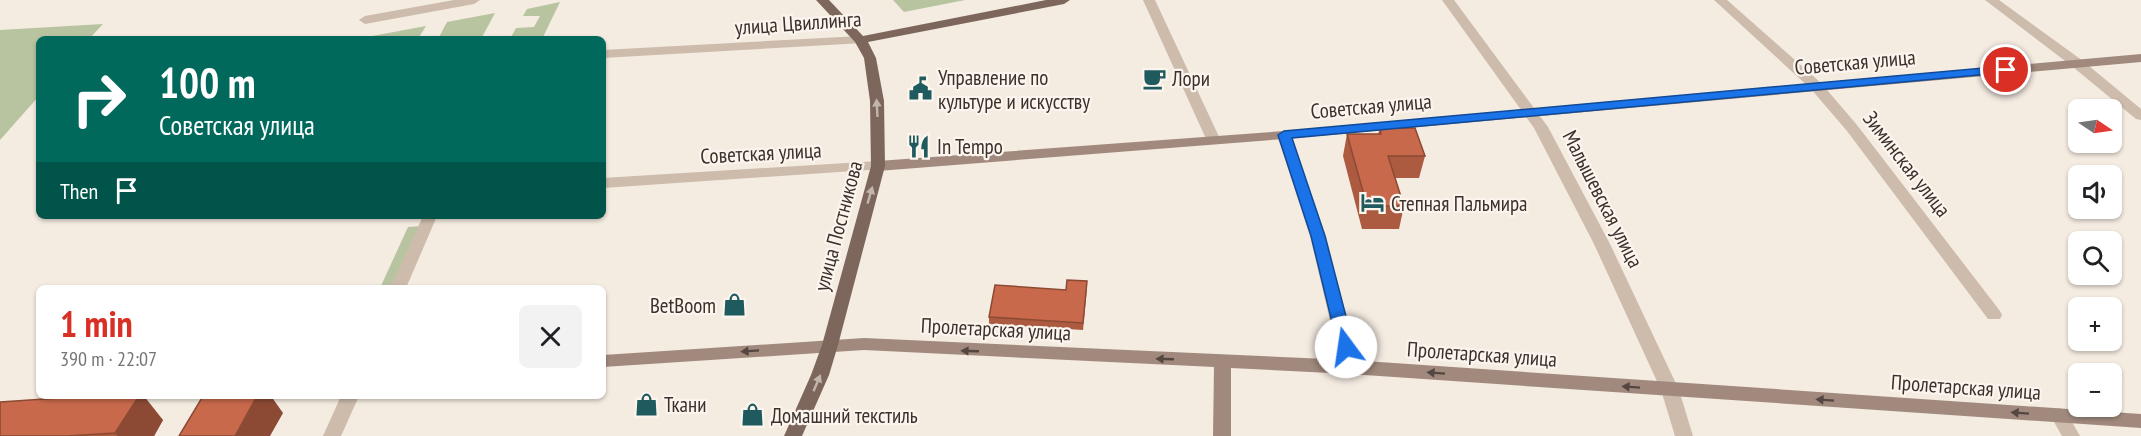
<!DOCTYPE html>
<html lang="en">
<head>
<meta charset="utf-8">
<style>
	:root { --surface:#fff; --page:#f2f2f2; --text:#202124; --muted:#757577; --accent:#d93025 }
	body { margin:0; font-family:"PT Sans Narrow",sans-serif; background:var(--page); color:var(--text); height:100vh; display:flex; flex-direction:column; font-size:22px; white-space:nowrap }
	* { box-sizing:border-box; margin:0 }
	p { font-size:20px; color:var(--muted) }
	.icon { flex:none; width:33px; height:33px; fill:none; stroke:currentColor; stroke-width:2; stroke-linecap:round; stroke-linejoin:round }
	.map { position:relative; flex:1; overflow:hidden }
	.sheet { position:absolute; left:36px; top:285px; width:570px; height:114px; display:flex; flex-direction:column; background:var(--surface); border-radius:9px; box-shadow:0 2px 4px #0004 }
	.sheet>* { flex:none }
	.top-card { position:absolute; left:36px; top:36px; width:570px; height:183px; border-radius:9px; box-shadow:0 2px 4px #0004; background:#00695c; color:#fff; overflow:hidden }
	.needle { width:39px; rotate:103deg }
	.fabs { position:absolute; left:2068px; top:99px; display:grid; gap:12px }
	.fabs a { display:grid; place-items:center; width:54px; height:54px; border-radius:9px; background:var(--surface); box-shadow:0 2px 4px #0004; font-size:30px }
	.pin { position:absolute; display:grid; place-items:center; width:51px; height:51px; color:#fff; margin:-26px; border:3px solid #fff; border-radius:50%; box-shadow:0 2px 6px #0007 }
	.me { position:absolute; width:66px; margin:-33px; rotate:346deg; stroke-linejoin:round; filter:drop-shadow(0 0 4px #0008) }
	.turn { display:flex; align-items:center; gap:21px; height:126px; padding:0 24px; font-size:27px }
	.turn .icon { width:78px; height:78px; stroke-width:2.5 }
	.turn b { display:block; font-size:42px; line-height:51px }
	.then { display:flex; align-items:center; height:57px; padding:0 24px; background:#0003; gap:12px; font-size:22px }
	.round { display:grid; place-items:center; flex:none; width:63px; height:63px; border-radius:9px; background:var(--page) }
	.summary { display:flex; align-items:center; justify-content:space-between; height:102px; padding:0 24px }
	h1 { font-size:36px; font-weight:700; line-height:45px; color:var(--accent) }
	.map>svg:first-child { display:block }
	.green { fill:#b8c4a0 }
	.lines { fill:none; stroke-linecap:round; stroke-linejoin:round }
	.street { fill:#cdbbac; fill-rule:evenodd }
	.secondary { fill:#a18a7d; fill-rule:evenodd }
	.primary { fill:#7d675c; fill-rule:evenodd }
	.wall { fill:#ac5a40 }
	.shaded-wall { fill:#8c4a34 }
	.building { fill:#c8694b; stroke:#8c4a34; stroke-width:1.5 }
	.oneway { fill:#c2b5ac }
	.oneway2 { fill:#544640 }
	.route { fill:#1a73e8; stroke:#114b97; stroke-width:1.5 }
	.labels { text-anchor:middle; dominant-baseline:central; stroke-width:4.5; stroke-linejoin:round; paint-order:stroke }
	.street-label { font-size:21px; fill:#3b302b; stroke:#fbf5ee }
	.poi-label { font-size:21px; fill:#3b302b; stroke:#fbf5ee; text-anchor:start }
</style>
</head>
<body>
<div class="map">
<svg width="2141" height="436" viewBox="0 0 2141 436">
	<rect width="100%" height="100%" fill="#f4ebe1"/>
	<g class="green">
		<polygon points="893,0 965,0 904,12"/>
		<polygon points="560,2 543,37 510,39 516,28 534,27 540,16 523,16 527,9"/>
		<polygon points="495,13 481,39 438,39 447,22"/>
		<polygon points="103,24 89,39 39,39 39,96 0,140 0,30"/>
		<polygon points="426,26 418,39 356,39"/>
		<polygon points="421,226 393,288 380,288 408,227"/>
	</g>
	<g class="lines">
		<g class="street">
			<polygon points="454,0 480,0 474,4 365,24 359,20 365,16"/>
			<polygon points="1143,0 1155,0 1221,141 1219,144 1209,144 1207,141"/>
			<polygon points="1442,0 1454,0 1548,127 1610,244 1679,390 1693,436 1675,436 1661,390 1594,244 1534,128"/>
			<polygon points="1714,0 1727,0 1821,83 1857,125 2000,311 2002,315 2000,319 1988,319 1847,131 1811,89"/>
			<polygon points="1985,0 1999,0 2083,61 2141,109 2141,120 2136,119 2073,67"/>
			<polygon points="860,36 866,40 864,43 603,58 603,50"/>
			<polygon points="1284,131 1291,135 1326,236 1359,367 1356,372 1350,374 1344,372 1341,367 1310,236 1277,135"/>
			<polygon points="878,161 885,166 883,169 603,188 603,178"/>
			<polygon points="423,216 437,216 406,288 390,288"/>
			<polygon points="341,396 359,396 341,436 323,436"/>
			<polygon points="2059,408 2065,410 2080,436 2062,436 2050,415 2053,410"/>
		</g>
		<g class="secondary">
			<polygon points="2141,54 2141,62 1284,139 878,171 871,166 878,161 1284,131"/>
			<polygon points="864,338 1350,360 2141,414 2141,428 1350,374 1231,368 1231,436 1213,436 1214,367 864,350 603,367 603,355"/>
		</g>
		<polygon class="primary" points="816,0 829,0 863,36 1046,0 1070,0 1064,4 868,42 876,58 884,101 885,166 838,345 829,375 802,436 784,436 811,375 822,345 871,166 870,101 864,58 855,42"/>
	</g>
	<g class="wall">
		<polygon points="1380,128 1425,156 1419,178 1395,178 1404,206 1399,229 1362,229 1343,156 1347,134 1378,134"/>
		<polygon points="1087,288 1083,330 989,324 989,317 1066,290"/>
		<polygon points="163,420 154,436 0,436"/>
	</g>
	<g class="shaded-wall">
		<polygon points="139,396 144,396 163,420 154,436 118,436 115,433"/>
		<polygon points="257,396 271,396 283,413 270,436 235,436"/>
	</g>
	<g class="building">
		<polygon points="1380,128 1415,128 1425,156 1388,156 1404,206 1367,206 1347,134 1381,134"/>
		<polygon points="1067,280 1087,281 1083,323 989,317 995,285 1066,290"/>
		<polygon points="89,396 139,396 115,433 67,436 0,436 0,402"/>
		<polygon points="203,396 257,396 235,436 179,436"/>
	</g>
	<defs><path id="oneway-solid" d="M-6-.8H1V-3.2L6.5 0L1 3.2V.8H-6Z" transform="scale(1.5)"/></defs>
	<g class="oneway">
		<use href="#oneway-solid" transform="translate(877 108) rotate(-93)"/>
		<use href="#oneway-solid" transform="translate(870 195) rotate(-74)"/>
		<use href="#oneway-solid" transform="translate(817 383) rotate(-67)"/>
	</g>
	<g class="oneway2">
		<use href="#oneway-solid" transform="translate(750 351) rotate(176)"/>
		<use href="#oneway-solid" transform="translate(970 351) rotate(-178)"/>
		<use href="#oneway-solid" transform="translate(1165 359) rotate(-178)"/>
		<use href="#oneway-solid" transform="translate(1436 373) rotate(-176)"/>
		<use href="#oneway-solid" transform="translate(1631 387) rotate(-176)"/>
		<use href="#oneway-solid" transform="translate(1825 400) rotate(-176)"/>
		<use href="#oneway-solid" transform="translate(2020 413) rotate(-176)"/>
	</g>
	<polygon class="route" points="2006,66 2011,67 2011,72 1292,138 1325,236 1354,347 1352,351 1341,351 1338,347 1311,236 1278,135 1284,131"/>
	<defs>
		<symbol id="cafe-bare" viewBox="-9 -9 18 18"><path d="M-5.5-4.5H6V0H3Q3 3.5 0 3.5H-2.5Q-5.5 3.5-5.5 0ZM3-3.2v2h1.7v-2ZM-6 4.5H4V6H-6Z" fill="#1f5a5e" stroke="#fbf5ee" stroke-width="2.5" paint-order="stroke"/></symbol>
		<symbol id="civic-bare" viewBox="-9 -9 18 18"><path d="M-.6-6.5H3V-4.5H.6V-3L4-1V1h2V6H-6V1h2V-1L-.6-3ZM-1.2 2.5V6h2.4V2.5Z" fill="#1f5a5e" stroke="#fbf5ee" stroke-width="2.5" paint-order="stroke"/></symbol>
		<symbol id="restaurant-bare" viewBox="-9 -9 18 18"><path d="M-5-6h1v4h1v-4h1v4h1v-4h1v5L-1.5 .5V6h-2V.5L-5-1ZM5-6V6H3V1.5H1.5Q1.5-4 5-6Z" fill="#1f5a5e" stroke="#fbf5ee" stroke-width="2.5" paint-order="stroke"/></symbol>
		<symbol id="hotel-bare" viewBox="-9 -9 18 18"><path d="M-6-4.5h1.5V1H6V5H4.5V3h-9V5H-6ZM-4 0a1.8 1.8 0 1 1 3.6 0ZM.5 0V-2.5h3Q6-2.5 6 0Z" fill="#1f5a5e" stroke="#fbf5ee" stroke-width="2.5" paint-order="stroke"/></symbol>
		<symbol id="shop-bare" viewBox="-9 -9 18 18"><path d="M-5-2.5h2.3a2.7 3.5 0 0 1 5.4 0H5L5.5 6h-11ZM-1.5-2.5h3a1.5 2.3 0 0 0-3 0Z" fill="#1f5a5e" stroke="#fbf5ee" stroke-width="2.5" paint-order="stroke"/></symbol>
	</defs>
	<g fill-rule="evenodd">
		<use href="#cafe-bare" x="1138" y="62" width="33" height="33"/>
		<use href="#civic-bare" x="904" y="72" width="33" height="33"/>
		<use href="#restaurant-bare" x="902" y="130" width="33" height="33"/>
		<use href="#hotel-bare" x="1356" y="186" width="33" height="33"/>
		<use href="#shop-bare" x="718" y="288" width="33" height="33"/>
		<use href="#shop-bare" x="630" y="388" width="33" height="33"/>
		<use href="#shop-bare" x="736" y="398" width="33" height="33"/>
	</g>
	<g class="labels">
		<g class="street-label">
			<text transform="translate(798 23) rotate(-4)">улица Цвиллинга</text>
			<text transform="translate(1855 62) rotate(-5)">Советская улица</text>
			<text transform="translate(1371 106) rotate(-5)">Советская улица</text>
			<text transform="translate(761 153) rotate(-3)">Советская улица</text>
			<text transform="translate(1907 164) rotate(52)">Зиминская улица</text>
			<text transform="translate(1603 199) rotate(63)">Малышевская улица</text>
			<text transform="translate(838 226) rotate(-75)">улица Постникова</text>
			<text transform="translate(996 329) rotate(3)">Пролетарская улица</text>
			<text transform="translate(1482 354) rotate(4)">Пролетарская улица</text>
			<text transform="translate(1966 387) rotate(4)">Пролетарская улица</text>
		</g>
		<g class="poi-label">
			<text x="938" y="77">Управление по<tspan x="938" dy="24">культуре и искусству</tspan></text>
			<text x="1172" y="78">Лори</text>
			<text x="937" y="146">In Tempo</text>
			<text x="1391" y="203">Степная Пальмира</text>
			<text x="716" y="305" text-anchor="end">BetBoom</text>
			<text x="664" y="404">Ткани</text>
			<text x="771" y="415">Домашний текстиль</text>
		</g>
	</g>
</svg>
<div class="fabs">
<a><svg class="needle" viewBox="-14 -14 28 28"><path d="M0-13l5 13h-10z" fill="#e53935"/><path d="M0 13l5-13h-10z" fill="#757577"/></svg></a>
<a><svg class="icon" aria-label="sound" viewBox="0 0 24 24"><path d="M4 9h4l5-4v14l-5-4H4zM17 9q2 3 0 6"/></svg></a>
<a><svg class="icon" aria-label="search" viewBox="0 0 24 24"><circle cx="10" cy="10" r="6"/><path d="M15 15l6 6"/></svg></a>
<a>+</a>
<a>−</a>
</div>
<div class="pin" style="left:2006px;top:70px;background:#d93025"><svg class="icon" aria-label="arrive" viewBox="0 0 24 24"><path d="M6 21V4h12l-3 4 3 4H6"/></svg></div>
<svg class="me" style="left:1346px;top:347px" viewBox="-20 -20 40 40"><circle r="19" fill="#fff"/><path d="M0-13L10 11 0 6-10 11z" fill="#1a73e8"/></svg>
<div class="top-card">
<div class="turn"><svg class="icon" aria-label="right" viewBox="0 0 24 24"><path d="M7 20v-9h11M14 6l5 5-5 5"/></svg><div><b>100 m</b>Советская улица</div></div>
<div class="then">Then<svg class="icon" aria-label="arrive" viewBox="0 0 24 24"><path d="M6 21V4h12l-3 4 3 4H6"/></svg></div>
</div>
<section class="sheet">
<div class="summary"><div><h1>1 min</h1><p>390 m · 22:07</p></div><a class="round"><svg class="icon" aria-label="close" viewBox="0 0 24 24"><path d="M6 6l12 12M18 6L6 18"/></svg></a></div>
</section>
</div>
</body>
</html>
